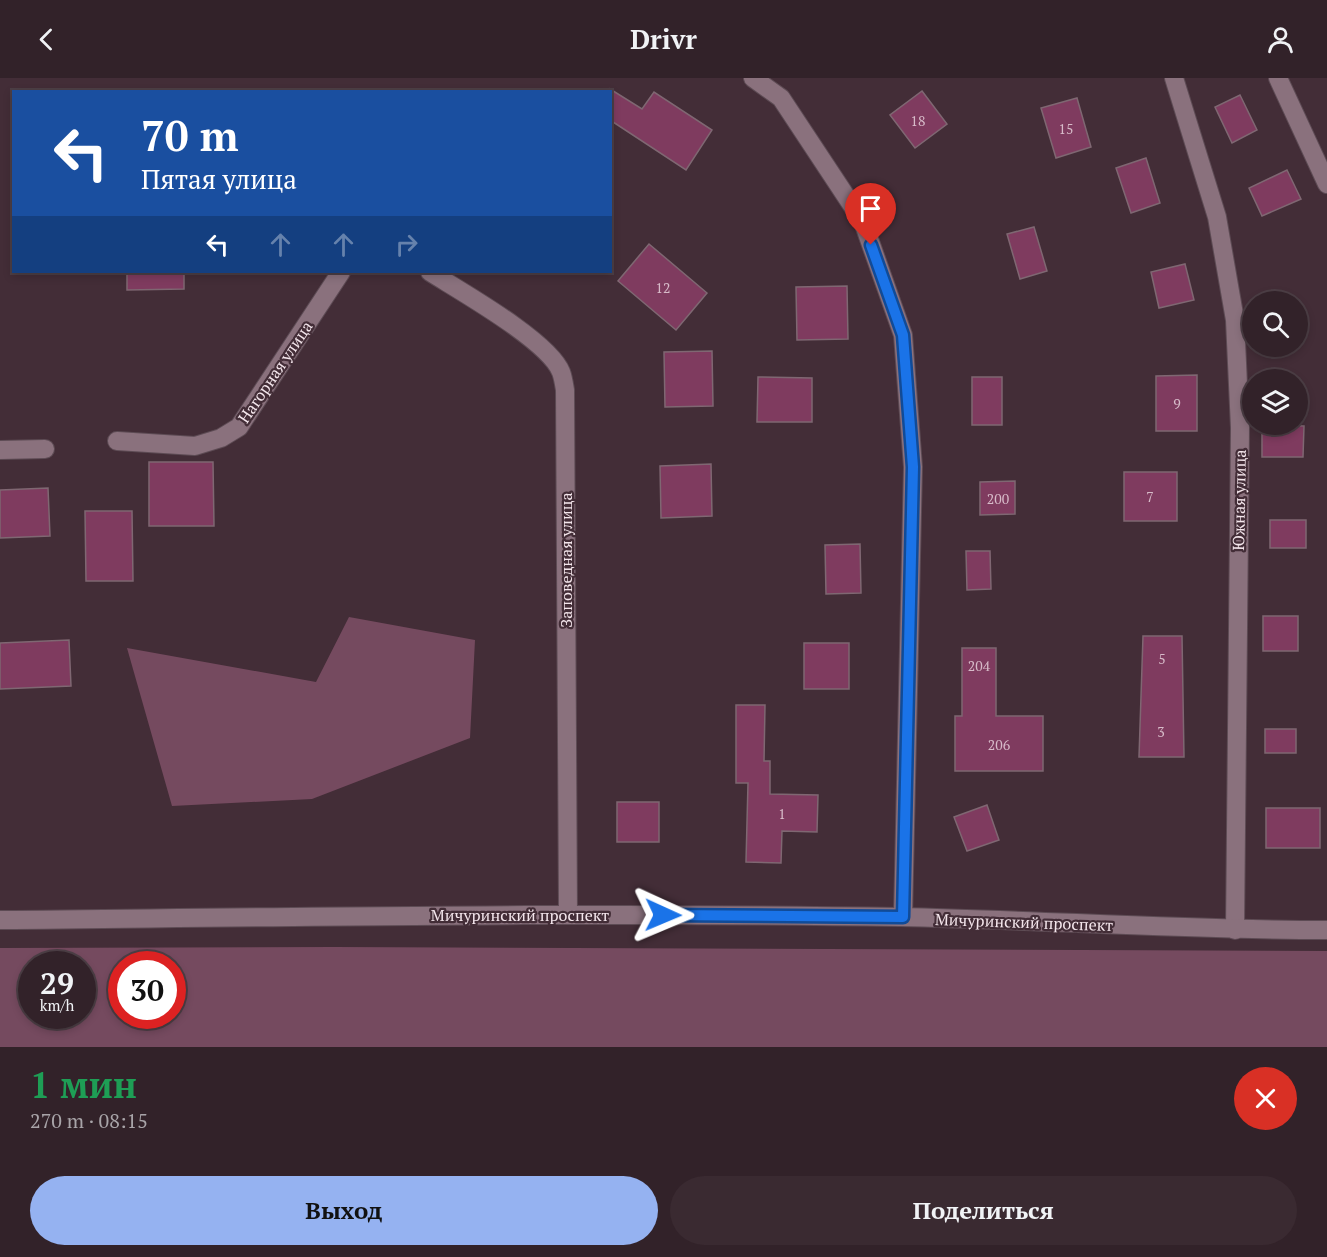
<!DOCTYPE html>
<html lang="ru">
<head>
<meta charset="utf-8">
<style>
	:root { --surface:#322229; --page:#3a2a31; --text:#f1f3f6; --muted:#a8a4a8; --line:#4d3f46; --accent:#95b2f1 }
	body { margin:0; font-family:"PT Serif",serif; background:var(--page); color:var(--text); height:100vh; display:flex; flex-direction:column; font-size:22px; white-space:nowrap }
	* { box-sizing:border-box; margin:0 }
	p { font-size:20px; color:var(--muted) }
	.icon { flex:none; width:33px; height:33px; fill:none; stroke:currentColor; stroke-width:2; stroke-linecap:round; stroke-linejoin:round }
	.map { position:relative; height:969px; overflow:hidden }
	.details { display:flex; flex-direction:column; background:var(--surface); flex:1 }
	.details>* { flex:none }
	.hud { position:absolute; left:12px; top:12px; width:600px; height:183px; border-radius:0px; box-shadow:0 3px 9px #0003,0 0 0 2px var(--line); background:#1a4fa0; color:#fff; overflow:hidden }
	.buttons { position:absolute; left:1242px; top:213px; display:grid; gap:12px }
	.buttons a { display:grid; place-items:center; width:66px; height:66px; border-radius:50%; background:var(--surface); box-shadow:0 3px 9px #0003,0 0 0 2px var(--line); font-size:30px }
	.speed { position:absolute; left:18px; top:873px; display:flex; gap:12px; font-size:30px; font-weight:700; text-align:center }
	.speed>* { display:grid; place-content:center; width:78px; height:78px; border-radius:50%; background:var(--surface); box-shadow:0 3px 9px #0003,0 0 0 2px var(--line); line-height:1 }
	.speed small { font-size:15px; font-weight:400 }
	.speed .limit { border:9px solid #d22; background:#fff; color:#111 }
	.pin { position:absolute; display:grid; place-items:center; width:51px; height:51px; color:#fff; margin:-62px -26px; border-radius:50% 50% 50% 0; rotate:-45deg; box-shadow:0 0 6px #0007 }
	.pin .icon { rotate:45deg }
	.me { position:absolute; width:66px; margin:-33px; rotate:91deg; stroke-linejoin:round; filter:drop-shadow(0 0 4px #0008) }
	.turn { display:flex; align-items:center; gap:21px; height:126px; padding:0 30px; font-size:27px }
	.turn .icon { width:78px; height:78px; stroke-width:2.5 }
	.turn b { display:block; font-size:42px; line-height:51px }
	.lanes { display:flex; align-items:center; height:57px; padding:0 30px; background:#0003; justify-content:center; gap:30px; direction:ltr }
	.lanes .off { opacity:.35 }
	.round { display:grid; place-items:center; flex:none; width:63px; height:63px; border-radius:32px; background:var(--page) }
	.headline { display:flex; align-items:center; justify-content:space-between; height:102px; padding:0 30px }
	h1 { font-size:36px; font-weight:700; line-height:45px; color:#1e9e55 }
	.cta { display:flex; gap:12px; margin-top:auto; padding:12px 30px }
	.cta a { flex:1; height:69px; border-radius:36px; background:var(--accent); color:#111; font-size:24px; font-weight:700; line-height:69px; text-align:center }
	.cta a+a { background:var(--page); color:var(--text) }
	header { display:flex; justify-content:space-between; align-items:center; height:78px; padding:0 30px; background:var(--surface); font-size:27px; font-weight:700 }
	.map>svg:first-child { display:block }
	.green { fill:#754a5f; fill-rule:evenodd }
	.building { fill:#7f3b5f; stroke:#7f6772; stroke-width:1.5 }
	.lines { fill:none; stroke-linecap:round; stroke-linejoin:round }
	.minor-casing { stroke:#5d4b54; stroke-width:20 }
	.minor { stroke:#8a717d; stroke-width:18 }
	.route-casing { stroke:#114b97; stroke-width:15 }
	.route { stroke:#1a73e8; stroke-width:10 }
	.labels { text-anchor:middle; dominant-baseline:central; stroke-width:4.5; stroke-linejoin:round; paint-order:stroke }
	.number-label { font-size:14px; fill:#d7bbc9 }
	.street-label { font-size:16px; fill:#f4e6ec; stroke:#432d37 }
</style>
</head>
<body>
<header><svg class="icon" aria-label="back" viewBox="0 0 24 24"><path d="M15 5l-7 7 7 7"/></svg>Drivr<svg class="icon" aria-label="person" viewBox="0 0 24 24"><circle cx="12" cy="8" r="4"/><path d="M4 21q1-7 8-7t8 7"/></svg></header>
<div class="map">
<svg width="1327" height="969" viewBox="0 0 1327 969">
	<rect width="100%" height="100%" fill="#432d37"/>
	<g class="green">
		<polygon points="349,539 475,562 470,660 312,721 172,728 127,570 316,604"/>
		<path d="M334 869 1327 873V969H0V870ZM32 886H82V938H32ZM122 886H172V938H122Z"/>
	</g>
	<g class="building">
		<polygon points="610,11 642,31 654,14 712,52 686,92 610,42"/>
		<polygon points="922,13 947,46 915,70 890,37"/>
		<polygon points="1240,17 1257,52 1232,65 1215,29"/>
		<polygon points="1077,20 1091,69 1056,80 1041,30"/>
		<polygon points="1146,80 1160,125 1131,135 1116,90"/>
		<polygon points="1287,92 1301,121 1262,138 1249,110"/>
		<polygon points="1034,149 1047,193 1020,201 1007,156"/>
		<polygon points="649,166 707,215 676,252 618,203"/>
		<polygon points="1185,186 1194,222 1159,230 1151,194"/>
		<polygon points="127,194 184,194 184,211 127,212"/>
		<polygon points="847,208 848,261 797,262 796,209"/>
		<polygon points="712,273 713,328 665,329 664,274"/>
		<polygon points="1197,297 1197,353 1156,353 1156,298"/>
		<polygon points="758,299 812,300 812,344 757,344"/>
		<rect x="972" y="299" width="30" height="48"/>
		<polygon points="1262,347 1304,348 1303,379 1262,379"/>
		<polygon points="149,384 213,384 214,448 149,448"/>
		<polygon points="711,386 712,438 661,440 660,388"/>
		<rect x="1124" y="394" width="53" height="49"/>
		<polygon points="1015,403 1015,436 980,437 980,404"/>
		<polygon points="48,410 50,458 0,460 0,412"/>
		<polygon points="85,433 132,433 133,503 86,503"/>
		<rect x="1270" y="442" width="36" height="28"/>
		<polygon points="860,466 861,515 826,516 825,467"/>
		<polygon points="966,473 990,473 991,511 967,512"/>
		<rect x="1263" y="538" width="35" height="35"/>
		<polygon points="1143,558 1182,558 1184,679 1139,679"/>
		<polygon points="69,562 71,608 0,611 0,565"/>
		<rect x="804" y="565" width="45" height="46"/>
		<polygon points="962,570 996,570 996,638 1043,638 1043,693 955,693 955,638 962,638"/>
		<polygon points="736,627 765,627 764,683 770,683 770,716 818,717 817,754 782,753 781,785 746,784 748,705 736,705"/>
		<rect x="1265" y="651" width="31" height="24"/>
		<rect x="617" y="724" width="42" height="40"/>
		<polygon points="987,727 999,762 967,773 954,739"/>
		<rect x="1266" y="730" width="54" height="40"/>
	</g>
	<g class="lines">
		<defs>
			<g id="minor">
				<polyline points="753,0 781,20 863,144 903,257 913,389 903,839"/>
				<polyline points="1174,0 1217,139 1235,242 1240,350 1235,852"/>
				<polyline points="1278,0 1327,106"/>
				<path d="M430 194C460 213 549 263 561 294 563 299 564 306 565 312L568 837"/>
				<polyline points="117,363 195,368 221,360 239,349 341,194"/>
				<polyline points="0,372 45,371"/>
				<path d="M0 842C300 839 600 834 900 839 1043 842 1185 852 1327 852"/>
			</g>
		</defs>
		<use href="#minor" class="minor-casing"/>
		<use href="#minor" class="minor"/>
	</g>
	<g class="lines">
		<defs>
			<polyline id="route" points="663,837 903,839 913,389 903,257 871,167"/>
		</defs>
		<use href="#route" class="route-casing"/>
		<use href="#route" class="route"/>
	</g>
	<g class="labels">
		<g class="number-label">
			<text x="918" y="42">18</text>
			<text x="1066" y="50">15</text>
			<text x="663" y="209">12</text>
			<text x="1177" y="325">9</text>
			<text x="1150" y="418">7</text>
			<text x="998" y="420">200</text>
			<text x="1162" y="580">5</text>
			<text x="979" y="587">204</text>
			<text x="1161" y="653">3</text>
			<text x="999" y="666">206</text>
			<text x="782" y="735">1</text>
		</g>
		<g class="street-label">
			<text transform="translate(275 294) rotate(-56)">Нагорная улица</text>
			<text transform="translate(1239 422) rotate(-89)">Южная улица</text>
			<text transform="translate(566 482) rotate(-90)">Заповедная улица</text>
			<text x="520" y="837">Мичуринский проспект</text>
			<text transform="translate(1024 844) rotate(2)">Мичуринский проспект</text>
		</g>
	</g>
</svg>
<div class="buttons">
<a><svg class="icon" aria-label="search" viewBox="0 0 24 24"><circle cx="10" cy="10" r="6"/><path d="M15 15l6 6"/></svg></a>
<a><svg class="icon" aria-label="layers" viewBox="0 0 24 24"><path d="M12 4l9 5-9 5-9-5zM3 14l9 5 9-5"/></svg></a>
</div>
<div class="speed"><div>29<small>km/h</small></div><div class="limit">30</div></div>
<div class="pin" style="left:871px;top:167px;background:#d93025"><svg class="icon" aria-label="arrive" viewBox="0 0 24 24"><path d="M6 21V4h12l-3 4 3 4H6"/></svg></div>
<svg class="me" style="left:663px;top:837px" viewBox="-20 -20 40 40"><path d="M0-17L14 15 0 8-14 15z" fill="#1a73e8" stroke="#fff" stroke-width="4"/></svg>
<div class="hud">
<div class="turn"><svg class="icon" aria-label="left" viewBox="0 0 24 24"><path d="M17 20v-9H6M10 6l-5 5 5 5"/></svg><div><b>70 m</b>Пятая улица</div></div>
<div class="lanes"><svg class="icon" aria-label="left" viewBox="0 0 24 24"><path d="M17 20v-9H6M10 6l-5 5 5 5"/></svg><svg class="icon off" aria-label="ahead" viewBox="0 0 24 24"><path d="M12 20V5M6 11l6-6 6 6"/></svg><svg class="icon off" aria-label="ahead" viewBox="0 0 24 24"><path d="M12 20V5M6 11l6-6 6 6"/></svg><svg class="icon off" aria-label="right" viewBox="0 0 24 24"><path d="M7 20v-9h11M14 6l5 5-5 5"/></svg></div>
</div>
</div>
<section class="details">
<div class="headline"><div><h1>1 мин</h1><p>270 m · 08:15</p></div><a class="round" style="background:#d93025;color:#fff"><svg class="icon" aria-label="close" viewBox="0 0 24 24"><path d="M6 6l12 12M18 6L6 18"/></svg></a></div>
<div class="cta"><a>Выход</a><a>Поделиться</a></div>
</section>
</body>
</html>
